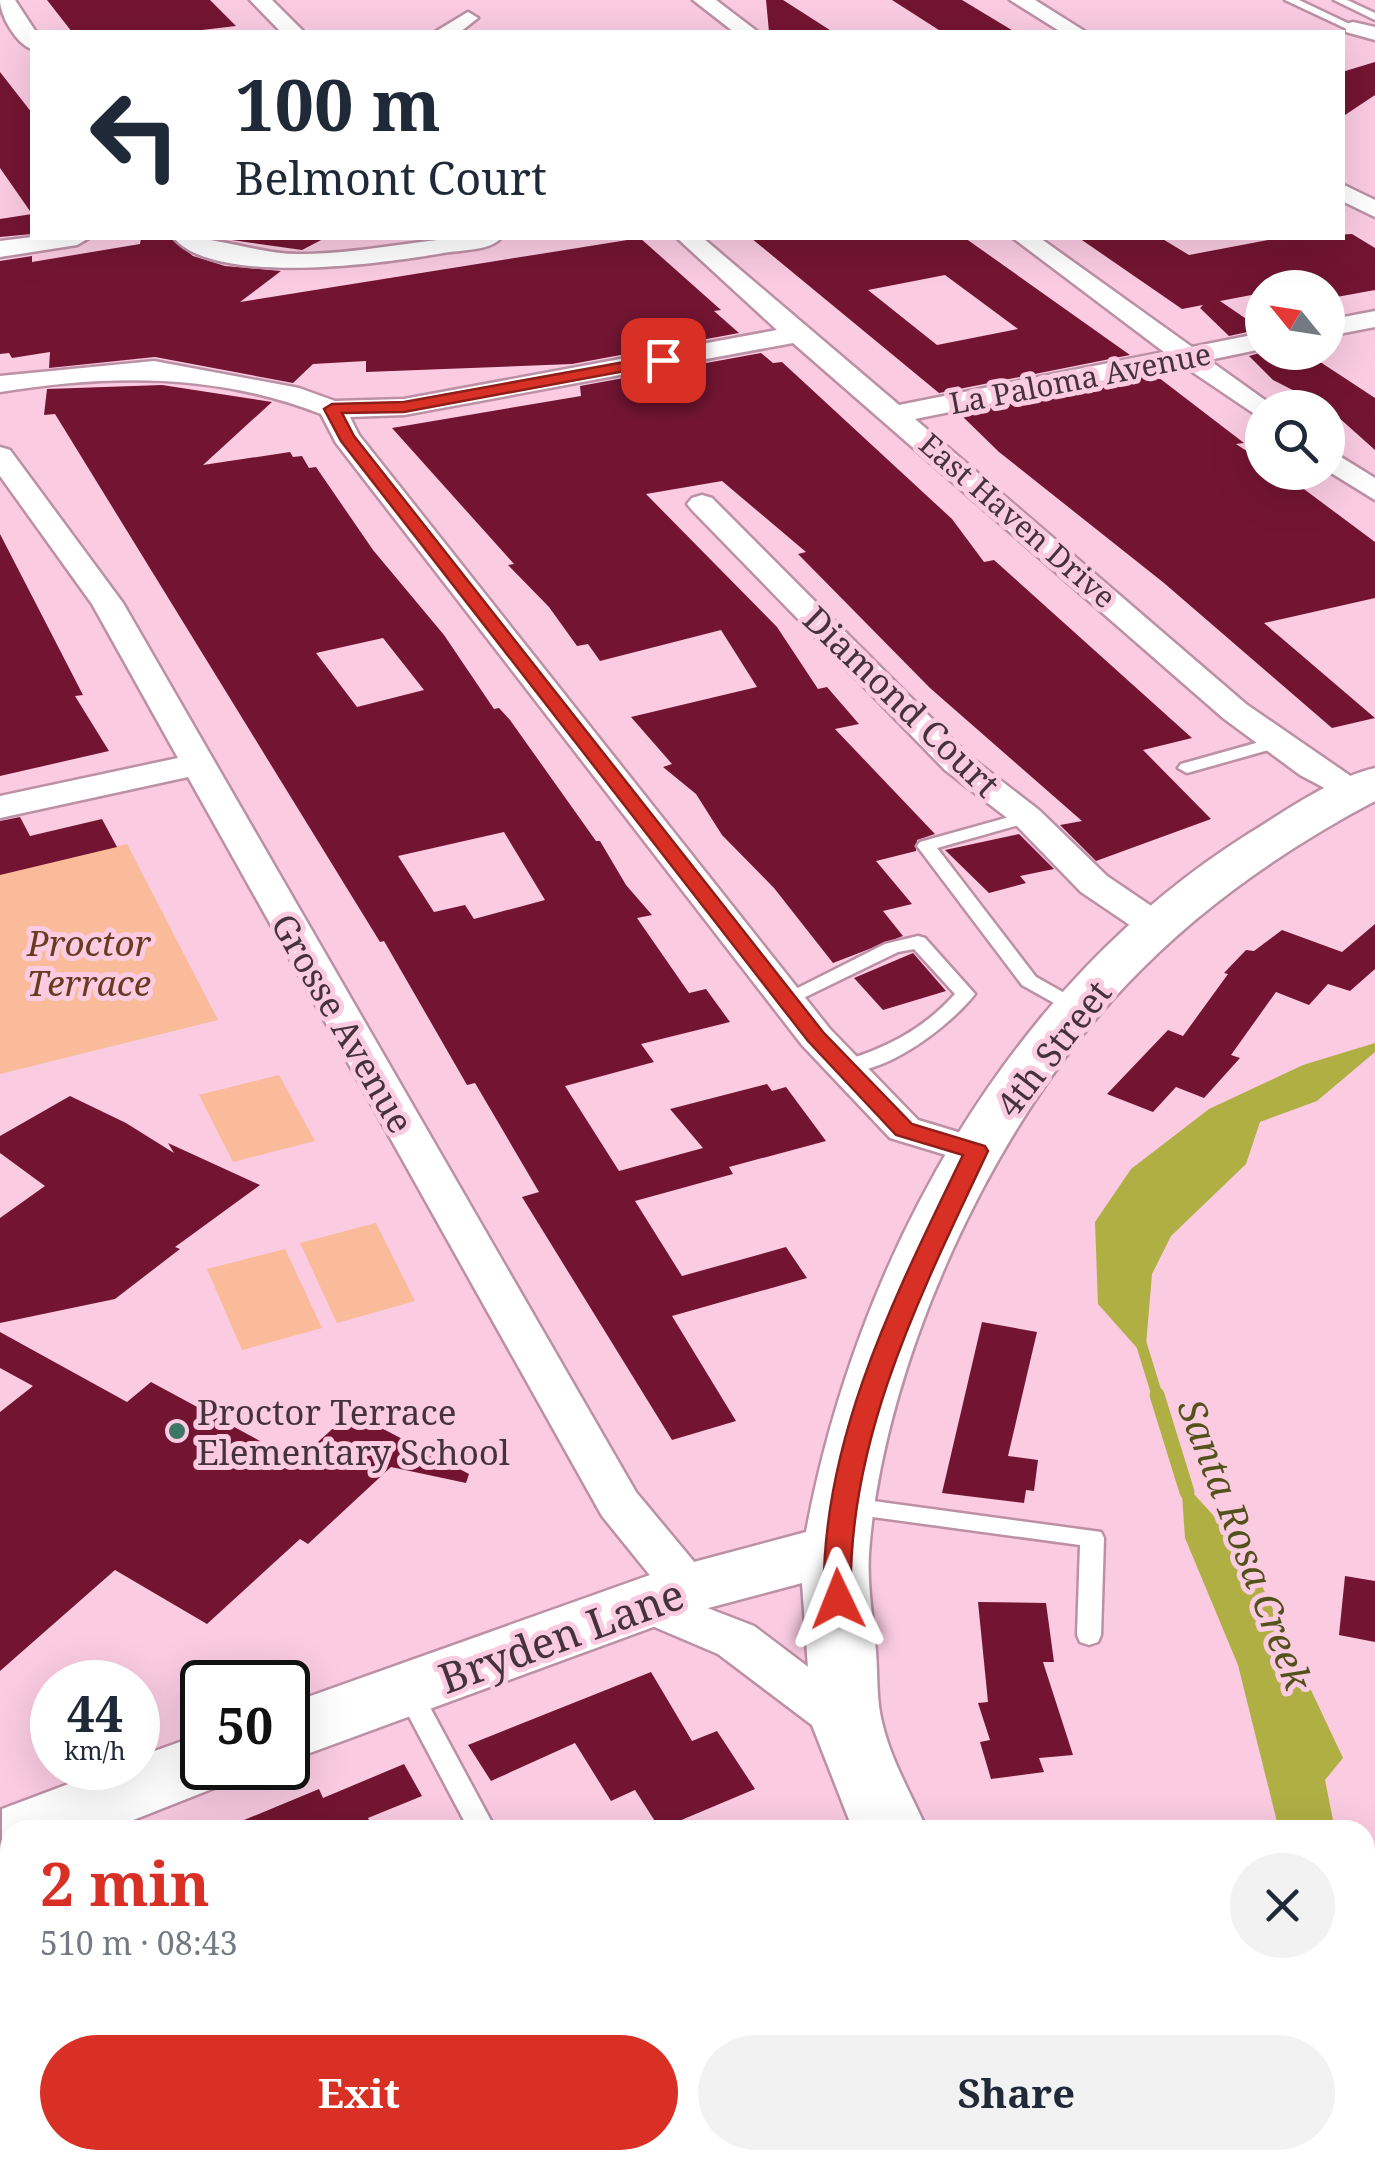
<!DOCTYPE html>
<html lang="en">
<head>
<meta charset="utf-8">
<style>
	:root { --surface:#fff; --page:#f2f2f3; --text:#1f2937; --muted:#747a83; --accent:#d93025 }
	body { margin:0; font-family:"Noto Serif",serif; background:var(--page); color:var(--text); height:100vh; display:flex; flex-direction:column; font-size:38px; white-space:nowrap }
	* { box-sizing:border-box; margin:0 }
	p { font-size:32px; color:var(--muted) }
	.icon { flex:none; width:55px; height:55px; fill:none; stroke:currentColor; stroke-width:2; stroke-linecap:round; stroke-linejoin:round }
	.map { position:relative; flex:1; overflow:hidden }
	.details { position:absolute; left:0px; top:1820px; width:1375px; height:350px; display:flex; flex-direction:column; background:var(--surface); border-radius:30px 30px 0 0; box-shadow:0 10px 40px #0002 }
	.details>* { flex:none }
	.banner { position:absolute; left:30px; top:30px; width:1315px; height:210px; border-radius:0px; box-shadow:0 10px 40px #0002; background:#fff; color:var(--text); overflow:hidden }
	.needle { width:65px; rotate:300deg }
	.buttons { position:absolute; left:1245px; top:270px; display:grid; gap:20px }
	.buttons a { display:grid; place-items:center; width:100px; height:100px; border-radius:50%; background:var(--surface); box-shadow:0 10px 40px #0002; font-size:50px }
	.speed { position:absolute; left:30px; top:1660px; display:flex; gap:20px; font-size:50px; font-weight:700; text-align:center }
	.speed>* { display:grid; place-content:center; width:130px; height:130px; border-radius:50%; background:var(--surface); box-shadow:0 10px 40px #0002; line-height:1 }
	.speed small { font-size:25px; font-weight:400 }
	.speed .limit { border:5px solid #111; border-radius:15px; background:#fff; color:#111 }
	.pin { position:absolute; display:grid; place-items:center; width:85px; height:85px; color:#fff; margin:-42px; border-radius:20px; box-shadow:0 5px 15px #0006 }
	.me { position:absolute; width:110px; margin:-55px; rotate:358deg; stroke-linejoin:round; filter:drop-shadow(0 0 8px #0008) }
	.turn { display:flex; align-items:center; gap:35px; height:210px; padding:0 40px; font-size:45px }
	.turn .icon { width:130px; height:130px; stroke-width:2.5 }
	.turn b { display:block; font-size:70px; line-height:85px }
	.round { display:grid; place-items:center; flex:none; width:105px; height:105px; border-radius:52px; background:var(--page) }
	.head { display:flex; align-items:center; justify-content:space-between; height:170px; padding:0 40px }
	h1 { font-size:60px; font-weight:700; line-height:75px; color:var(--accent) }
	.action { display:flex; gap:20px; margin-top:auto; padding:20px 40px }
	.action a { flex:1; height:115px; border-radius:60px; background:var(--accent); color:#fff; font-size:40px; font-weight:700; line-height:115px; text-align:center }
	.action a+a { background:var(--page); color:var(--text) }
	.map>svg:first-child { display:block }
	.green { fill:#fabb9a }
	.water { fill:#b0af44 }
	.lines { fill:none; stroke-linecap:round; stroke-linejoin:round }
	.stream-far1 { stroke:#b0af44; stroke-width:11 }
	.stream { stroke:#b0af44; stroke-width:15 }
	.building { fill:#731532; fill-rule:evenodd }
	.lane-casing { stroke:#bc90a5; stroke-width:5 }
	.street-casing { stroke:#bc90a5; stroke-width:5 }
	.secondary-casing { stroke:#bc90a5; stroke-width:5 }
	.lane { fill:#fff; fill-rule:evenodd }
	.street { fill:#fff; fill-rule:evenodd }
	.secondary { fill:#fff; fill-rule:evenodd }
	.route { fill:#d93025; stroke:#8d1f18; stroke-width:2.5 }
	.poi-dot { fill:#3b7762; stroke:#facbe1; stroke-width:4 }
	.labels { text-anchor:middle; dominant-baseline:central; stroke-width:10; stroke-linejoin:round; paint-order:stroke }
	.far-street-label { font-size:30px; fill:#45333c; stroke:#facbe1 }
	.street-label { font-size:35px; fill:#45333c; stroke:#facbe1 }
	.park-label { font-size:35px; font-style:italic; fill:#693a20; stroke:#facbe1 }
	.poi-label { font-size:35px; fill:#45333c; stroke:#facbe1; text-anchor:start }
	.water-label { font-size:38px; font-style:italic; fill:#52521a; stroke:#facbe1 }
	.near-street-label { font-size:42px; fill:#45333c; stroke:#facbe1 }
</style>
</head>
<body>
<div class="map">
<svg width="1375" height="2170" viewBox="0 0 1375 2170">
	<rect width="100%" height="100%" fill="#facbe1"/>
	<g class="green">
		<polygon points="127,844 218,1020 0,1074 0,873"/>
		<polygon points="279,1075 315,1141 233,1162 199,1095"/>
		<polygon points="376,1223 415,1301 337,1323 300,1243"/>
		<polygon points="285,1249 322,1328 242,1350 207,1269"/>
	</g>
	<g class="water">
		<polygon points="1375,1043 1375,1052 1317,1101 1260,1122 1246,1164 1171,1236 1152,1274 1145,1357 1098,1304 1095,1222 1131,1169 1209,1109 1303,1065"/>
		<polygon points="1181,1480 1245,1550 1343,1758 1325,1780 1335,1830 1279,1830 1238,1665 1185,1538"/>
	</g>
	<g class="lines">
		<polyline class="stream-far1" points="1141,1343 1158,1398"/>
		<polyline class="stream" points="1157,1395 1187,1492"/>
	</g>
	<g class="building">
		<polygon points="47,0 210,0 236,26 185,32 72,32"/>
		<polygon points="766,0 783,0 833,32 769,32"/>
		<polygon points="892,0 962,0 1015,32 942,32"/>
		<polygon points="1375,62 1375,95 1342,117 1342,72"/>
		<polygon points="0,72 32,113 32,234 0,237 0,219 32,214 0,168"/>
		<polygon points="1352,234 1375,248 1375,290 1331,298 1328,288 1262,288 1262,293 1220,301 1261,329 1229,336 1200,308 1203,305 1182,309 1079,238 1161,238 1189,255 1279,238"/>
		<polygon points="141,238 171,238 193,256 225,266 281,271 240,302 640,238 721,310 714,311 739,333 572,364 366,372 366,361 313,364 293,383 155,357 49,368 50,352 12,358 9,353 0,354 0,261 32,256 32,262 140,244"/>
		<polygon points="218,238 325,238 302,250"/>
		<path d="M751 238H965L1130 355 939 393ZM945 275 1018 329 937 345 868 290Z"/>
		<polygon points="1263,352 1305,352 1375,398 1375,450 1328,408 1273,380 1249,356"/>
		<polygon points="761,353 773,363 782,362 952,519 984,562 994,560 1192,738 1143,750 1211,819 1096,861 1060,825 1082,821 930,688 798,554 806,552 722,481 646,494 777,627 818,689 827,687 859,724 835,729 935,834 917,840 916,851 876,861 912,904 883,911 903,936 833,963 774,888 722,835 696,794 663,767 672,764 631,717 757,687 721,630 600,661 588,644 577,646 549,607 508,565 514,564 392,428 581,396 580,386"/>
		<polygon points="1154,374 1244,443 1236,444 1262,461 1262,472 1281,472 1375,542 1375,598 1264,623 1375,718 1332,728 1164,583 999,452 960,414"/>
		<path d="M162 385 272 402 203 465 290 452 293 457 302 456 309 468 316 467 373 550 444 635 494 709 499 708 510 720 596 841H600L626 885 652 915 637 918 689 993 706 989 730 1022 641 1044 654 1062 565 1086 619 1171 703 1148 670 1109 767 1084 772 1091 786 1087 826 1141 729 1167 733 1174 635 1201 682 1276 786 1247 807 1278 672 1316 736 1421 672 1440 522 1197 539 1192 475 1083 467 1085 384 941 380 942 55 414 44 415 47 389ZM383 638 424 690 357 707 316 653ZM504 832 545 900 474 919 465 905 434 912 398 856Z"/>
		<polygon points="0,534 83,695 75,696 109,751 0,776"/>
		<polygon points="20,817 30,836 102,819 117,847 0,875 0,821"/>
		<polygon points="1019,834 1054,869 1020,876 1026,883 989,893 945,850"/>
		<polygon points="1375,924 1375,969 1350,991 1328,984 1309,1005 1276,992 1231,1055 1240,1058 1204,1098 1176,1087 1153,1112 1107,1094 1168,1030 1183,1036 1228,974 1224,973 1246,950 1254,951 1282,930 1342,952"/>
		<polygon points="913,953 946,991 883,1010 854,978"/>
		<polygon points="70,1096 126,1123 174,1153 168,1143 260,1185 175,1247 180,1249 115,1299 0,1323 0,1218 45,1186 0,1153 0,1136"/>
		<polygon points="982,1322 1037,1332 1008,1456 1038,1460 1034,1491 1026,1490 1024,1503 942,1493"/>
		<polygon points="0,1332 127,1402 151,1382 297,1461 351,1412 469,1474 466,1483 391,1467 308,1544 300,1539 207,1624 115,1570 0,1671 0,1412 33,1386 0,1368"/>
		<polygon points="1345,1576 1375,1581 1375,1642 1339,1635"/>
		<polygon points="978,1602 1046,1603 1054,1662 1043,1662 1073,1755 1039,1758 1044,1772 991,1779 980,1742 990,1740 978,1703 988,1702"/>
		<polygon points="651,1672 692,1741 717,1731 755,1789 660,1829 635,1790 611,1801 575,1743 491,1781 468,1745"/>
		<polygon points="404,1764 422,1796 368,1818 374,1830 220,1830 319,1789 323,1798"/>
	</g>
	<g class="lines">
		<defs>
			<g id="lane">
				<polygon points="1285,0 1299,0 1358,28 1349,30"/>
				<polygon points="1334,0 1347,0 1375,13 1375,20"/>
				<polygon points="1277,737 1283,738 1283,746 1187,773 1178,768 1181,764"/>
				<polygon points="1027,812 1033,813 1036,817 1033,821 937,848 1036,977 1084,1004 1087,1008 1084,1012 1070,1012 1022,985 917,846 920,842"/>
				<path d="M918 936 925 938 975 994C949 1027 880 1080 836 1071L833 1067 836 1063C883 1050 922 1031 955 994L914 949 898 952 793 1003H779L776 999 885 944Z"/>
				<polygon points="851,1498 1101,1532 1104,1538 1101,1635 1098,1642 1089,1645 1080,1642 1077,1635 1080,1545 843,1513 839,1507 843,1501"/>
				<polygon points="409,1682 418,1685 496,1830 469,1830 396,1692 400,1685"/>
				<polygon points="664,2160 695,2160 700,2170 669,2170"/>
				<polygon points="992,2160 1033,2160 1028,2170 987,2170"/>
			</g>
			<g id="street">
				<path d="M0 0H15L36 32 32 49C17 45 0 16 0 0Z"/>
				<polygon points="250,0 272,0 304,32 281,32"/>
				<polygon points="693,0 716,0 758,32 734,32"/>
				<polygon points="1010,0 1035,0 1086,32 1061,32"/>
				<polygon points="468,12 478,18 460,32 435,32"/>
				<polygon points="1353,22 1375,27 1375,40 1346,32 1346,24"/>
				<polygon points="1342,184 1375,200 1375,217 1342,201"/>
				<polygon points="32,237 32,238 89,238 77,245 0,257 0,241"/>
				<path d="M174 238C217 235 258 255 302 254 369 254 435 234 501 238 490 251 460 250 443 253 386 263 216 287 174 238Z"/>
				<path d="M677 238H703L899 405 1164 352 1013 238H1040L1192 347 1262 333V349L1209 360 1272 405 1262 408V419L1182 365 915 419 1246 704 1365 786 1370 793 1365 800 1353 803 1300 775 1223 718 793 343 404 415 350 417 359 435 830 1029 918 1120 991 1142 997 1151 991 1160 976 1164 890 1138 802 1045 336 443 321 414C216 373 109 374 0 392V376L154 361 299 388 335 401 404 399 777 330Z"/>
				<polygon points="1375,311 1375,327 1328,336 1328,320"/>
				<polygon points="0,447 10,450 123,603 636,1492 705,1575 713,1588 705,1601 697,1604 754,1626 865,1710 873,1724 865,1738 847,1744 829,1738 718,1654 631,1617 623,1604 631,1591 648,1585 661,1589 602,1516 188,777 0,818 0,796 178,758 92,604 0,476"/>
				<polygon points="1328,449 1375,478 1375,500 1328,471"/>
				<polygon points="702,495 712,498 969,756 1039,810 1107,876 1169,918 1175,926 1169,934 1143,934 1081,892 1015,824 945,770 692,510 687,504 692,498"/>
				<polygon points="207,2160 267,2160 271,2170 211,2170"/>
			</g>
			<g id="secondary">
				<path d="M1375 768V801C1284 849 1198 909 1127 984 994 1122 883 1361 869 1553 867 1586 873 1618 876 1651 878 1676 876 1701 883 1726 892 1762 912 1796 927 1830H853L812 1725 802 1583 697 1611 288 1761V1704L664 1570 806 1532C857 1258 1008 985 1248 834 1287 810 1330 779 1375 768Z"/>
				<polygon points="202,1734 202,1768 236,1768 227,1783 108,1830 10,1830 10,1854 2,1851 2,1809 111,1768 138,1768 138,1757"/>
				<polygon points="1048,2160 1133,2160 1138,2170 1053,2170"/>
			</g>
		</defs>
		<use href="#lane" class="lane-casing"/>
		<use href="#street" class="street-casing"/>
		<use href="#secondary" class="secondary-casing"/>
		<use href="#lane" class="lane"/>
		<use href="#street" class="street"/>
		<use href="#secondary" class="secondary"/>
	</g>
	<path class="route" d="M663 355 668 356V363L404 412 342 413 354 436 823 1032 912 1124 985 1146 988 1151C922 1291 846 1440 851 1599L838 1610 824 1599C820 1441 896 1294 963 1155L896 1135 808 1041 341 441 324 409 332 404 404 402Z"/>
	<circle class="poi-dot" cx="177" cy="1431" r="10"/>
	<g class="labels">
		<g class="far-street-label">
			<text transform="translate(1080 378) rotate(-11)">La Paloma Avenue</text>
			<text transform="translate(1018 520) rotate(41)">East Haven Drive</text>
		</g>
		<g class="street-label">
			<text transform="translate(902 701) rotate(44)">Diamond Court</text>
			<text transform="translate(343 1023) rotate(60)">Grosse Avenue</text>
			<text transform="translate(1053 1048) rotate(-52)">4th Street</text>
		</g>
		<g class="park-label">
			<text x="89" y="942">Proctor<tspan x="89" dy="40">Terrace</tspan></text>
		</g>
		<g class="poi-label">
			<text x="197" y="1411">Proctor Terrace<tspan x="197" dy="40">Elementary School</tspan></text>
		</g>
		<g class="water-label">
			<text transform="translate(1246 1544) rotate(69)">Santa Rosa Creek</text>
		</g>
		<g class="near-street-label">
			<text transform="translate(561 1635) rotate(-20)">Bryden Lane</text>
		</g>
	</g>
</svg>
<div class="buttons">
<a><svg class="needle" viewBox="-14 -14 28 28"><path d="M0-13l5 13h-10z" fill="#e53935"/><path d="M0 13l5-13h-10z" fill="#747a83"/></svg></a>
<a><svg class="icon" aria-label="search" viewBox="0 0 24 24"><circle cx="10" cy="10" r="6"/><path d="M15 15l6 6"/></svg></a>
</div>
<div class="speed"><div>44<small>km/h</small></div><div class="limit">50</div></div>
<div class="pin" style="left:663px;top:360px;background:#d93025"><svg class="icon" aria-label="arrive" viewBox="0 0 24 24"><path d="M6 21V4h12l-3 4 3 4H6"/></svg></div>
<svg class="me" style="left:838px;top:1599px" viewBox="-20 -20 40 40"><path d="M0-17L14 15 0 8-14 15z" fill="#d93025" stroke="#fff" stroke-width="4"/></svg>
<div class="banner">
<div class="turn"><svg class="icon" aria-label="left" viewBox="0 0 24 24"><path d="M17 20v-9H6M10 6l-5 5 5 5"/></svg><div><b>100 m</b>Belmont Court</div></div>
</div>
<section class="details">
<div class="head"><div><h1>2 min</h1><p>510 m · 08:43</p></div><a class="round"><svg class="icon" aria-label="close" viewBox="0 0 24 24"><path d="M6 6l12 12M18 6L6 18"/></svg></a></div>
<div class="action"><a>Exit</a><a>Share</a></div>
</section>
</div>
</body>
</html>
